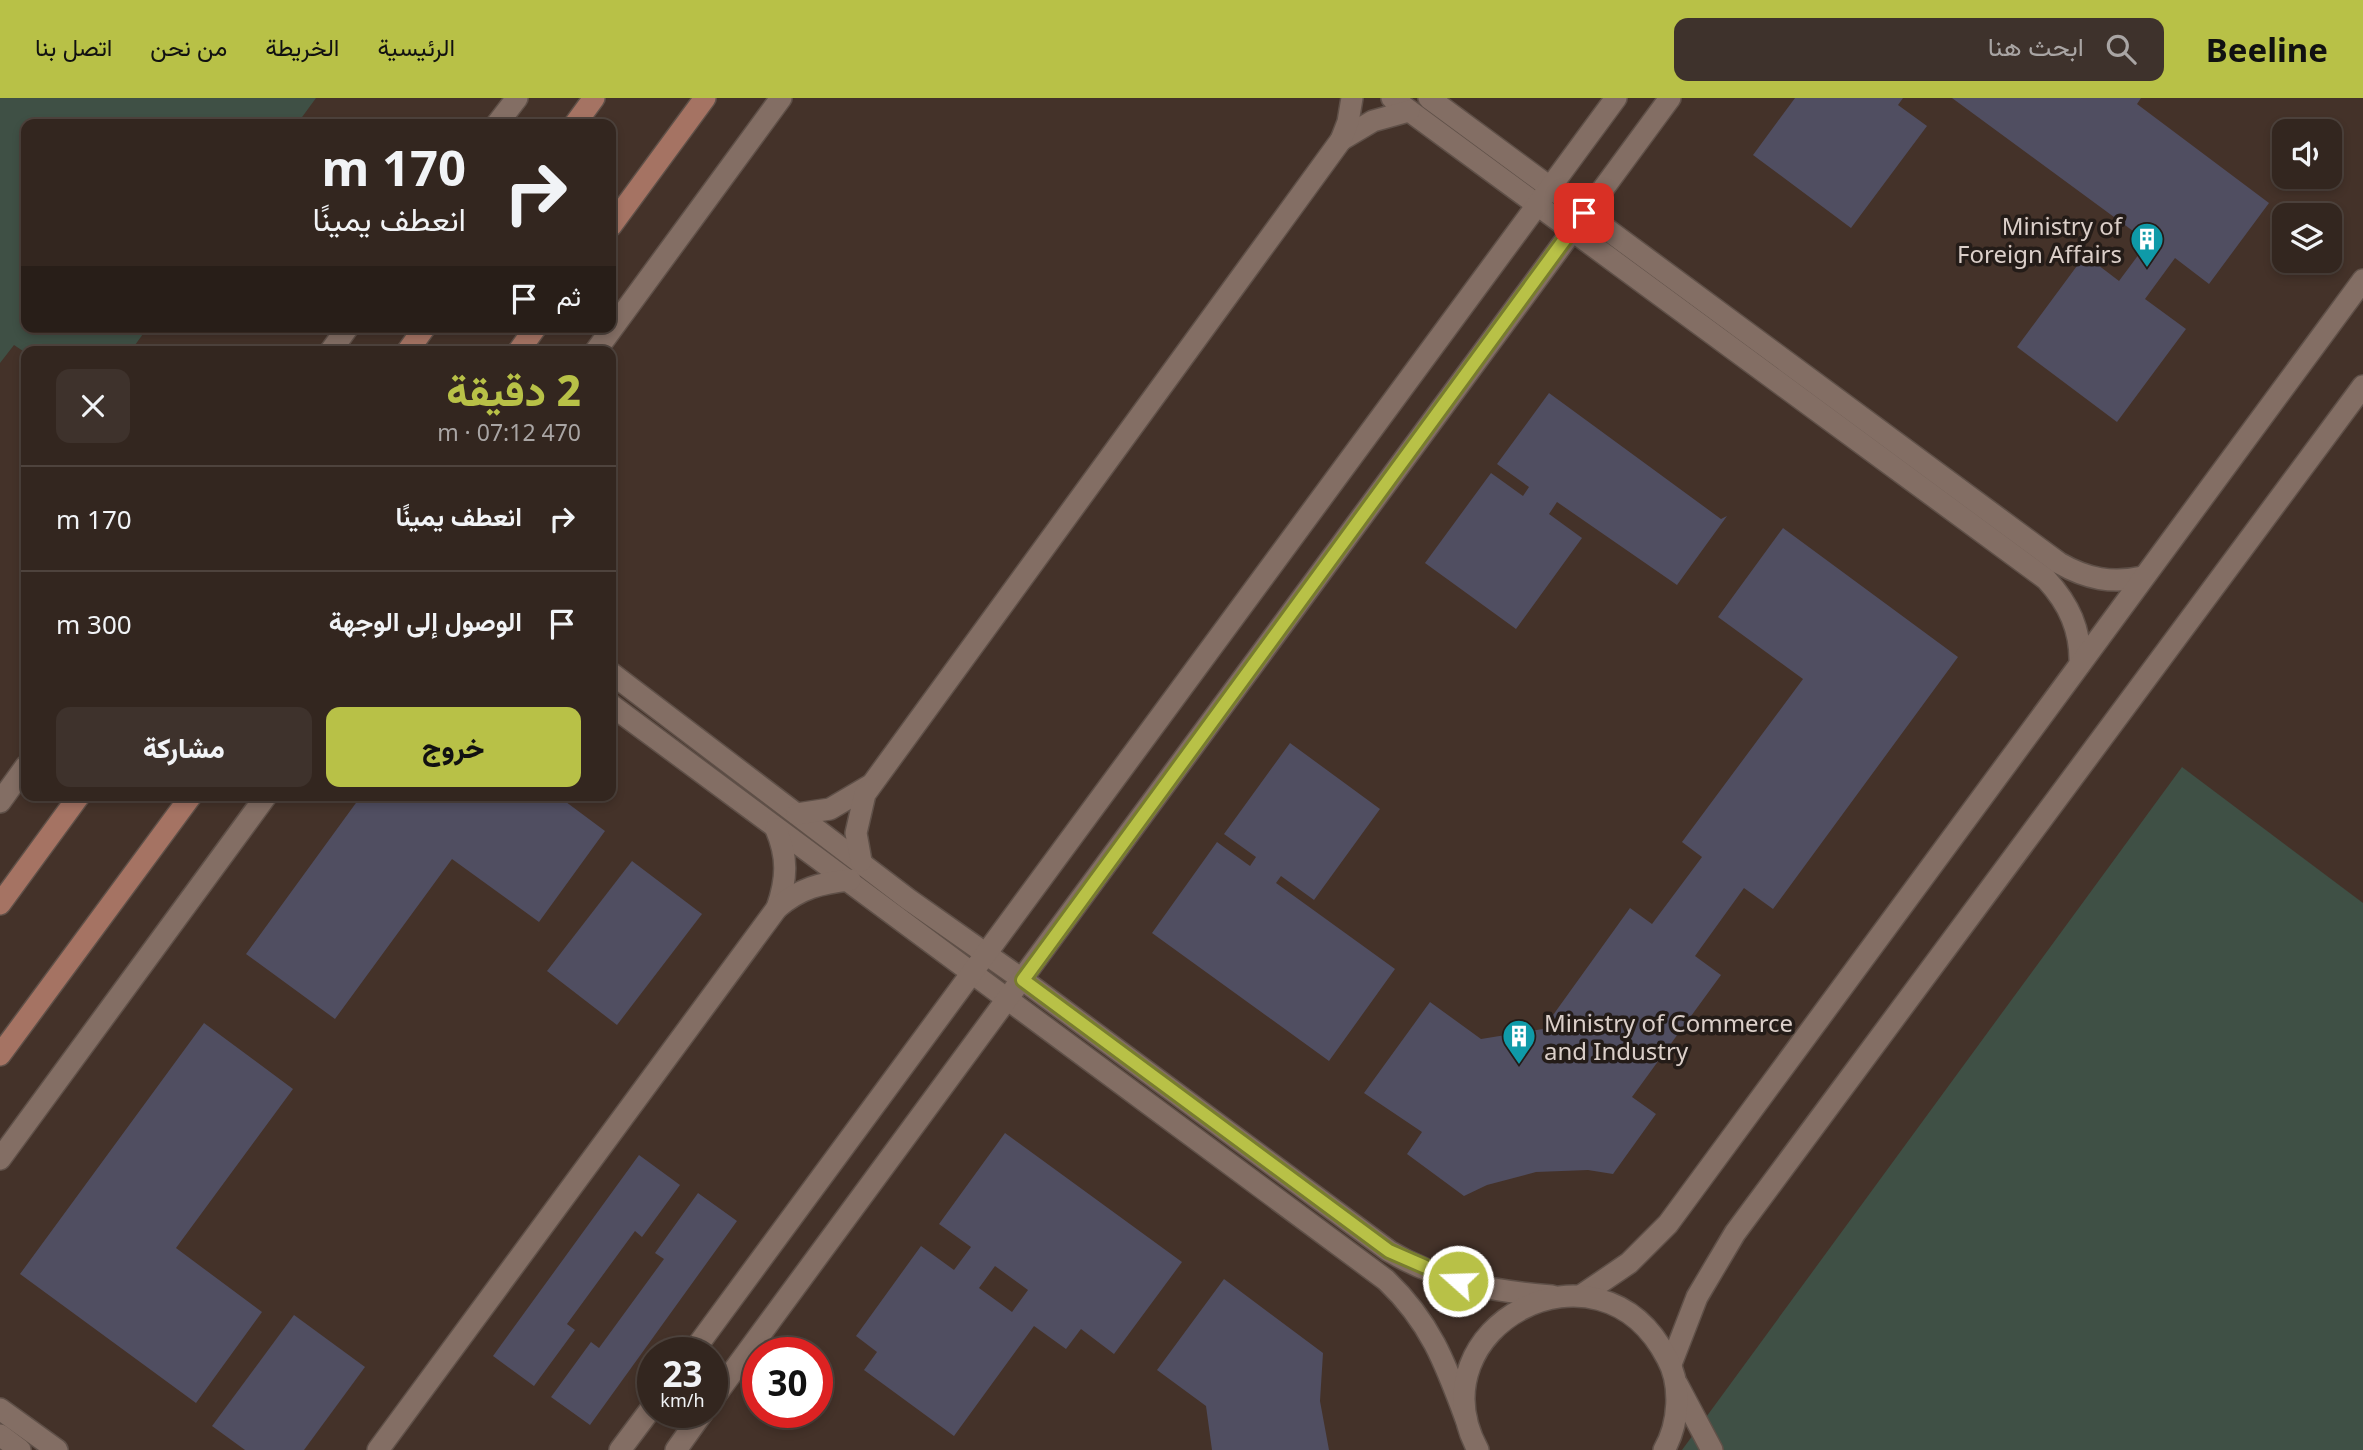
<!DOCTYPE html>
<html lang="ar">
<head>
<meta charset="utf-8">
<style>
	:root { --surface:#33261f; --page:#3e322c; --text:#f1f3f6; --muted:#a9a5a4; --line:#4e433d; --accent:#b8c147 }
	body { margin:0; font-family:"Noto Sans",Vazirmatn,sans-serif; background:var(--page); color:var(--text); direction:rtl; height:100vh; display:flex; flex-direction:column; font-size:26px; white-space:nowrap }
	* { box-sizing:border-box; margin:0 }
	p { font-size:23px; color:var(--muted) }
	.icon { flex:none; width:38px; height:38px; fill:none; stroke:currentColor; stroke-width:2; stroke-linecap:round; stroke-linejoin:round }
	.map { position:relative; flex:1; overflow:hidden; direction:ltr }
	.side { position:absolute; left:21px; top:248px; width:595px; height:455px; display:flex; flex-direction:column; background:var(--surface); border-radius:14px; box-shadow:0 4px 10px #0003,0 0 0 2px var(--line); direction:rtl }
	.side>* { flex:none }
	.top-card { position:absolute; left:21px; top:21px; width:595px; height:214px; border-radius:14px; box-shadow:0 4px 10px #0003,0 0 0 2px var(--line); direction:rtl; background:#33261f; color:var(--text); overflow:hidden }
	.controls { position:absolute; left:2272px; top:21px; display:grid; gap:14px }
	.controls a { display:grid; place-items:center; width:70px; height:70px; border-radius:14px; background:var(--surface); box-shadow:0 4px 10px #0003,0 0 0 2px var(--line); font-size:35px }
	.speed { position:absolute; left:637px; top:1239px; display:flex; gap:14px; font-size:35px; font-weight:700; text-align:center }
	.speed>* { display:grid; place-content:center; width:91px; height:91px; border-radius:50%; background:var(--surface); box-shadow:0 4px 10px #0003,0 0 0 2px var(--line); line-height:1 }
	.speed small { font-size:18px; font-weight:400 }
	.speed .limit { border:10px solid #d22; background:#fff; color:#111 }
	.pin { position:absolute; display:grid; place-items:center; width:60px; height:60px; color:#fff; margin:-30px; border-radius:14px; box-shadow:0 4px 10px #0006 }
	.me { position:absolute; width:77px; margin:-38px; rotate:290deg; stroke-linejoin:round; filter:drop-shadow(0 0 5px #0008) }
	.turn { display:flex; align-items:center; gap:24px; height:147px; padding:0 35px; font-size:32px }
	.turn .icon { width:91px; height:91px; stroke-width:2.5 }
	.turn b { display:block; font-size:49px; line-height:60px }
	.then { display:flex; align-items:center; height:66px; padding:0 35px; background:#0003; gap:14px; font-size:26px }
	.round { display:grid; place-items:center; flex:none; width:74px; height:74px; border-radius:14px; background:var(--page) }
	.summary { display:flex; align-items:center; justify-content:space-between; height:119px; padding:0 35px }
	h1 { font-size:42px; font-weight:800; line-height:52px; color:var(--accent) }
	.action { display:flex; gap:14px; margin-top:auto; padding:14px 35px }
	.action a { flex:1; height:80px; border-radius:14px; background:var(--accent); color:#111; font-size:28px; font-weight:800; line-height:80px; text-align:center }
	.action a+a { background:var(--page); color:var(--text) }
	ul { padding:0; list-style:none }
	li { display:flex; align-items:center; gap:21px; height:105px; padding:0 35px; border-top:2px solid var(--line) }
	li div { flex:1 }
	li b { display:block; font-size:26px }
	li em { font-style:normal }
	header { display:flex; align-items:center; gap:42px; box-sizing:border-box; height:98px; padding:0 35px; background:var(--accent); color:#111 }
	header strong { font-size:33px }
	nav { display:flex; gap:38px; margin-inline-start:auto; font-size:24px }
	.search { width:490px; height:63px; background:var(--page); display:flex; align-items:center; gap:18px; box-sizing:border-box; padding:0 24px; border-radius:14px; color:var(--muted); font-size:26px }
	.map>svg:first-child { display:block }
	.green { fill:#3f5045 }
	.building { fill:#504e61; fill-rule:evenodd }
	.lines { fill:none; stroke-linecap:round; stroke-linejoin:round }
	.minor-casing { stroke:#5f5048; stroke-width:24 }
	.major-casing { stroke:#5f5048; stroke-width:24 }
	.minor { stroke:#836e64; stroke-width:21 }
	.major { stroke:#a57363; stroke-width:21 }
	.route-casing { stroke:#787d2e; stroke-width:18 }
	.route { stroke:#b8c147; stroke-width:12 }
	.labels { text-anchor:middle; dominant-baseline:central; stroke-width:7; stroke-linejoin:round; paint-order:stroke }
	.poi-label { font-size:24px; fill:#dbcfc9; stroke:#241c18; text-anchor:end }
</style>
</head>
<body>
<header>
<strong>Beeline</strong>
<div class="search"><svg class="icon" aria-label="search" viewBox="0 0 24 24"><circle cx="10" cy="10" r="6"/><path d="M15 15l6 6"/></svg>ابحث هنا</div>
<nav><a>الرئيسية</a><a>الخريطة</a><a>من نحن</a><a>اتصل بنا</a></nav>
</header>
<div class="map">
<svg width="2363" height="1352" viewBox="0 0 2363 1352">
	<rect width="100%" height="100%" fill="#443229"/>
	<g class="green">
		<polygon points="0,0 316,0 297,26 26,26 26,229 148,229 130,254 26,255 14,247 0,265"/>
		<polygon points="2182,669 2363,805 2363,1352 1682,1352"/>
	</g>
	<g class="building">
		<polygon points="1795,0 1903,0 1898,7 1927,28 1851,130 1753,57"/>
		<polygon points="1952,0 2141,0 2137,6 2269,105 2209,186 2175,160 2145,201 2186,231 2117,324 2017,249 2085,157 2119,183 2148,144"/>
		<polygon points="1549,295 1721,421 1727,418 1677,487 1557,404 1549,416 1582,440 1516,531 1425,465 1491,375 1523,398 1529,389 1497,366"/>
		<polygon points="1783,430 1958,559 1773,811 1744,790 1695,858 1721,877 1632,999 1656,1016 1613,1076 1588,1072 1536,1074 1487,1087 1464,1098 1407,1056 1422,1034 1364,995 1430,904 1481,941 1543,931 1630,810 1652,826 1702,759 1682,744 1803,581 1718,519"/>
		<polygon points="1290,645 1380,711 1314,802 1281,778 1276,785 1395,871 1329,963 1152,835 1217,744 1250,768 1256,759 1224,736"/>
		<polygon points="361,698 558,698 605,733 539,824 452,761 335,921 246,856"/>
		<polygon points="632,763 702,816 617,927 547,873"/>
		<polygon points="204,925 293,991 176,1150 262,1214 196,1305 20,1176"/>
		<path d="M1005 1035 1182 1164 1114 1256 1081 1231 1066 1251 1034 1228 954 1338 864 1272 877 1254 856 1238 921 1148 954 1172 971 1149 939 1126ZM995 1168 1028 1192 1012 1214 979 1190Z"/>
		<polygon points="639,1057 680,1087 642,1139 635,1133 567,1226 575,1232 534,1288 493,1258"/>
		<polygon points="698,1095 737,1123 590,1327 551,1299 591,1244 599,1250 664,1161 655,1155"/>
		<polygon points="1224,1181 1323,1255 1320,1303 1329,1352 1212,1352 1206,1308 1157,1272"/>
		<polygon points="294,1217 365,1269 304,1352 245,1352 212,1328"/>
	</g>
	<g class="lines">
		<defs>
			<g id="minor">
				<path d="M1392 0 2046 481C2069 506 2081 532 2080 566"/>
				<path d="M1429 0 2059 465C2087 481 2112 486 2143 479"/>
				<polyline points="497,26 517,0"/>
				<polyline points="1341,42 1373,23 1409,13"/>
				<polyline points="330,254 348,229"/>
				<polyline points="595,254 781,0"/>
				<path d="M611 575 908 801 1023 882 1389 1153C1439 1183 1495 1194 1552 1198"/>
				<path d="M611 607 1386 1182C1430 1224 1445 1264 1466 1321"/>
				<polyline points="0,704 26,668"/>
				<polyline points="797,716 830,711 869,688"/>
				<path d="M776 731C788 759 787 781 777 810"/>
				<polyline points="861,763 856,735 865,696 1341,42 1348,24 1352,0"/>
				<polyline points="0,1061 266,698"/>
				<polyline points="1582,1197 1629,1165 1668,1126 2363,182"/>
				<polyline points="692,1255 1616,0"/>
				<polyline points="1671,1266 1697,1199 1735,1135 2363,288"/>
				<polyline points="1677,1286 1712,1352"/>
				<polyline points="712,1302 1670,0"/>
				<polyline points="0,1311 57,1352"/>
				<polyline points="0,1337 20,1352"/>
				<path d="M378 1352 777 810C800 790 821 785 850 782"/>
				<polyline points="620,1352 653,1308"/>
				<polyline points="676,1352 703,1314"/>
				<path d="M1478 1352C1412 1230 1599 1128 1667 1260 1682 1287 1679 1326 1664 1352"/>
			</g>
			<g id="major">
				<polyline points="575,26 594,0"/>
				<polyline points="611,128 705,0"/>
				<polyline points="407,254 425,229"/>
				<polyline points="518,254 536,229"/>
				<polyline points="0,806 79,698"/>
				<polyline points="0,957 191,698"/>
			</g>
		</defs>
		<use href="#minor" class="minor-casing"/>
		<use href="#major" class="major-casing"/>
		<use href="#minor" class="minor"/>
		<use href="#major" class="major"/>
	</g>
	<g class="lines">
		<defs>
			<polyline id="route" points="1458,1183 1389,1153 1023,882 1584,115"/>
		</defs>
		<use href="#route" class="route-casing"/>
		<use href="#route" class="route"/>
	</g>
	<defs>
		<symbol id="building-pin" viewBox="-11 -11 22 30"><path d="M0 17L-7.5 6A9.5 9.5 0 1 1 7.5 6Z" fill="#0f9aa8" stroke="#241c18"/><path d="M-4-6H4V6H1V3H-1V6H-4ZM-2.5-4.3h1.7v1.8h-1.7ZM.8-4.3h1.7v1.8H.8ZM-2.5-1h1.7V.8h-1.7ZM.8-1h1.7V.8H.8Z" fill="#fff"/></symbol>
	</defs>
	<g fill-rule="evenodd">
		<use href="#building-pin" x="2128" y="122" width="38" height="52"/>
		<use href="#building-pin" x="1500" y="919" width="38" height="52"/>
	</g>
	<g class="labels">
		<g class="poi-label">
			<text x="2122" y="127">Ministry of<tspan x="2122" dy="28">Foreign Affairs</tspan></text>
			<text x="1544" y="924" text-anchor="start">Ministry of Commerce<tspan x="1544" dy="28">and Industry</tspan></text>
		</g>
	</g>
</svg>
<div class="controls">
<a><svg class="icon" aria-label="sound" viewBox="0 0 24 24"><path d="M4 9h4l5-4v14l-5-4H4zM17 9q2 3 0 6"/></svg></a>
<a><svg class="icon" aria-label="layers" viewBox="0 0 24 24"><path d="M12 4l9 5-9 5-9-5zM3 14l9 5 9-5"/></svg></a>
</div>
<div class="speed"><div>23<small>km/h</small></div><div class="limit">30</div></div>
<div class="pin" style="left:1584px;top:115px;background:#d93025"><svg class="icon" aria-label="arrive" viewBox="0 0 24 24"><path d="M6 21V4h12l-3 4 3 4H6"/></svg></div>
<svg class="me" style="left:1458px;top:1183px" viewBox="-20 -20 40 40"><circle r="17" fill="#b8c147" stroke="#fff" stroke-width="3"/><path d="M0-11L8 9 0 5-8 9z" fill="#fff"/></svg>
<div class="top-card">
<div class="turn"><svg class="icon" aria-label="right" viewBox="0 0 24 24"><path d="M7 20v-9h11M14 6l5 5-5 5"/></svg><div><b>170 m</b>انعطف يمينًا</div></div>
<div class="then">ثم<svg class="icon" aria-label="arrive" viewBox="0 0 24 24"><path d="M6 21V4h12l-3 4 3 4H6"/></svg></div>
</div>
<section class="side">
<div class="summary"><div><h1>2 دقيقة</h1><p>470 m · 07:12</p></div><a class="round"><svg class="icon" aria-label="close" viewBox="0 0 24 24"><path d="M6 6l12 12M18 6L6 18"/></svg></a></div>
<ul>
<li><svg class="icon" aria-label="right" viewBox="0 0 24 24"><path d="M7 20v-9h11M14 6l5 5-5 5"/></svg><div><b>انعطف يمينًا</b></div><em>170 m</em></li>
<li><svg class="icon" aria-label="arrive" viewBox="0 0 24 24"><path d="M6 21V4h12l-3 4 3 4H6"/></svg><div><b>الوصول إلى الوجهة</b></div><em>300 m</em></li>
</ul>
<div class="action"><a>خروج</a><a>مشاركة</a></div>
</section>
</div>
</body>
</html>
